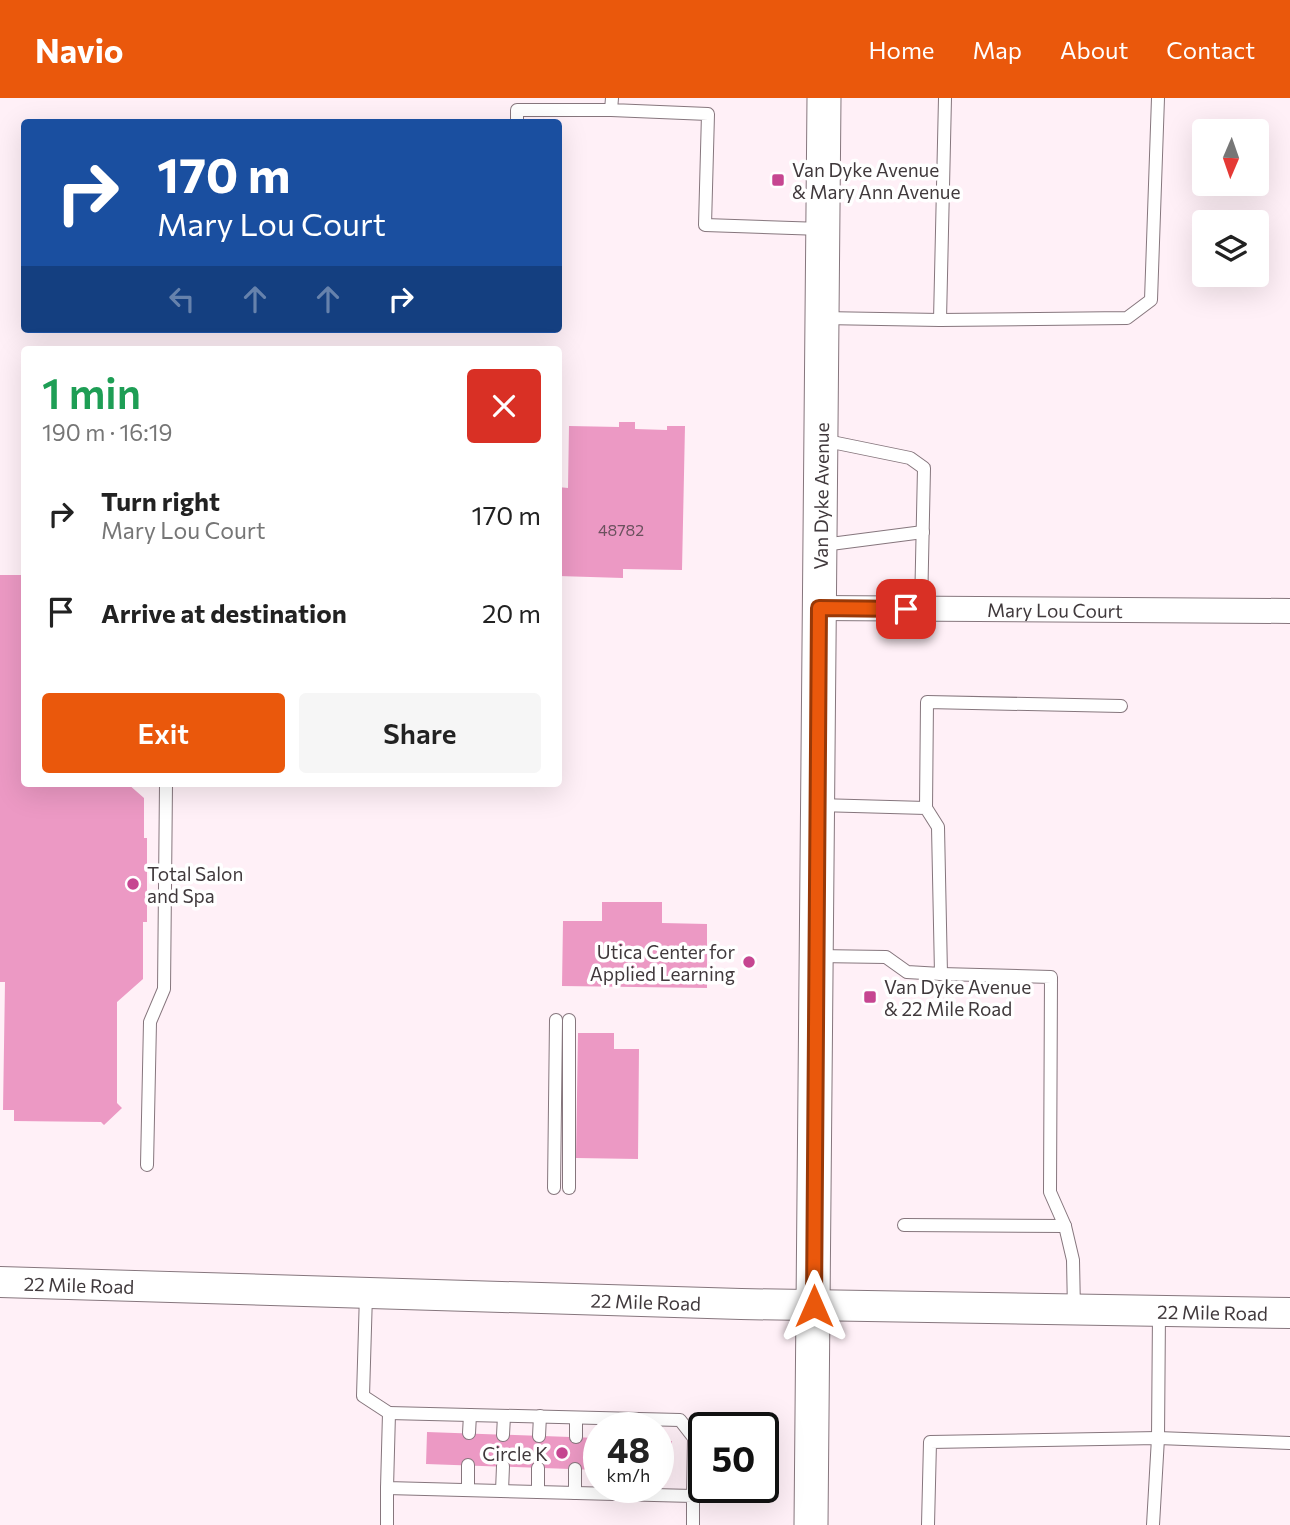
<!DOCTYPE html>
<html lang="en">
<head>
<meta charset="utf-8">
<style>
	:root { --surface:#fff; --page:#f6f6f6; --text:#222; --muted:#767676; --accent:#ea580c }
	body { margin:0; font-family:Commissioner,sans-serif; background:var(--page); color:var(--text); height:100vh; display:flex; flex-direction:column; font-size:26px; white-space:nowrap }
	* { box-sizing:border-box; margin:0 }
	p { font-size:23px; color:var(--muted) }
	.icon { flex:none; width:38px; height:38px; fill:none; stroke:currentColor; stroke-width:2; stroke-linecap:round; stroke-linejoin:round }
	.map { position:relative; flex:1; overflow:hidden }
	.sheet { position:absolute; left:21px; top:248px; width:541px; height:441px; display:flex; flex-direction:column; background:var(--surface); border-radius:7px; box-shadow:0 7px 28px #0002 }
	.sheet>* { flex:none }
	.hud { position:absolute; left:21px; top:21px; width:541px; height:214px; border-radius:7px; box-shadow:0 7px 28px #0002; background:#1a4fa0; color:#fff; overflow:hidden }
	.needle { width:46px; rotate:182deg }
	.buttons { position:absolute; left:1192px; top:21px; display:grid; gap:14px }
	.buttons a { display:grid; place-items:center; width:77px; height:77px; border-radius:7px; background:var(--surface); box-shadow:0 7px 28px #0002; font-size:35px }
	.speed { position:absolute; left:583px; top:1314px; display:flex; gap:14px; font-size:35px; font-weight:700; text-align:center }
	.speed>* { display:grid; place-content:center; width:91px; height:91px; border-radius:50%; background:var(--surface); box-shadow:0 7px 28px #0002; line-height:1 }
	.speed small { font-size:18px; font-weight:400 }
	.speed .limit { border:4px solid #111; border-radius:10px; background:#fff; color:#111 }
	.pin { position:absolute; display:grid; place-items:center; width:60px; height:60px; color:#fff; margin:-30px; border-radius:14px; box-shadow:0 4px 10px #0006 }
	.me { position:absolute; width:77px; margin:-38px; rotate:0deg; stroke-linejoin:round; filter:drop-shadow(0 0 5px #0008) }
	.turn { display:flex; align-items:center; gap:24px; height:147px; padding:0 21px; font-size:32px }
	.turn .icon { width:91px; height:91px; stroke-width:2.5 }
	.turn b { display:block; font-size:49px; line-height:60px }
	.lanes { display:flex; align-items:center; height:66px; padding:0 21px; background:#0003; justify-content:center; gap:35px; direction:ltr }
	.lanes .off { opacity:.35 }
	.round { display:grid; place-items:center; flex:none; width:74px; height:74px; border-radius:7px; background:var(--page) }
	.headline { display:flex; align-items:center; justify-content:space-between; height:119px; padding:0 21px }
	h1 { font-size:42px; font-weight:600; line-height:52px; color:#1e9e55 }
	.button { display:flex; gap:14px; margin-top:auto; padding:14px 21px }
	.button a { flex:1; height:80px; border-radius:7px; background:var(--accent); color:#fff; font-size:28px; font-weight:600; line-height:80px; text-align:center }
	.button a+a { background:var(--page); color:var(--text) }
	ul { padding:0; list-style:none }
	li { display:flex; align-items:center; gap:21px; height:98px; padding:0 21px }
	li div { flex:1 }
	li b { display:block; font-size:26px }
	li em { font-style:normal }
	header { display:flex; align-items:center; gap:42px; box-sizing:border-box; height:98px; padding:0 35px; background:var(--accent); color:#fff }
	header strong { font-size:33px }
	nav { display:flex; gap:38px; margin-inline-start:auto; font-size:24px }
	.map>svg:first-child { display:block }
	.building { fill:#ec99c4 }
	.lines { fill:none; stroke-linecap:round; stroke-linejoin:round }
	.service-casing { stroke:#86767d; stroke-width:14 }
	.minor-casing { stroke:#86767d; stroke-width:26 }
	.tertiary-casing { stroke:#86767d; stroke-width:32 }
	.secondary-casing { stroke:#86767d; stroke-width:35 }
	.service { stroke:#fff; stroke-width:12 }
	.minor { stroke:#fff; stroke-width:24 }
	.tertiary { stroke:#fff; stroke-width:30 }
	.secondary { stroke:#fff; stroke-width:33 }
	.route-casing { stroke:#983908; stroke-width:18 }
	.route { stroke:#ea580c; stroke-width:12 }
	.poi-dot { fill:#c64691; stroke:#fff; stroke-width:2.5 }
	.labels { text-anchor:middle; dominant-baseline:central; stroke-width:7; stroke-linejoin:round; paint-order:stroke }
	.number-label { font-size:16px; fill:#6b515e }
	.poi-label { font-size:19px; fill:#40393c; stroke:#fff; text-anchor:start }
	.street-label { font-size:19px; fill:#40393c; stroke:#fff }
</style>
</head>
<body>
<header>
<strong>Navio</strong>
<nav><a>Home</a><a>Map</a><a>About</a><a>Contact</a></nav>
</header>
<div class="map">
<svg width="1290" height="1427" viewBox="0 0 1290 1427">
	<rect width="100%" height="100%" fill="#fff0f7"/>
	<g class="building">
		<polygon points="619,324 635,324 635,331 667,332 667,328 685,328 682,472 623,471 623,480 558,478 558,389 568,390 569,328 619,329"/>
		<polygon points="0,477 24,477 24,686 128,686 144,700 144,740 147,740 147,824 143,824 143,881 117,904 117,1005 122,1010 104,1027 101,1024 14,1023 14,1012 3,1012 5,884 0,884"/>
		<polygon points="602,804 662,804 662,825 707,826 707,890 562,888 563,823 602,823"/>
		<polygon points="578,935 614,935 614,951 639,951 638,1061 576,1060"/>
		<polygon points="427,1334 598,1340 598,1372 426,1366"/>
		<polygon points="658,1342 672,1343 671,1374 658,1374"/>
	</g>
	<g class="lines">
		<defs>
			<g id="service">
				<polyline points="612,0 611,12 708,16 705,127 822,131"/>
				<polyline points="517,24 517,12 611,12"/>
				<polyline points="822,220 940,222 1127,220 1151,202 1158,0"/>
				<polyline points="940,222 945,0"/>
				<polyline points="822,342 910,360 924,370 921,511"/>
				<polyline points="823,447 923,434"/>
				<polyline points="926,710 927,604 1121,608"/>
				<polyline points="817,858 886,859 907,874 941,876 938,729 926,710 818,707"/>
				<polyline points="941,876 1051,879 1050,1094 1065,1128 1073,1162 1074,1212"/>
				<polyline points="147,1067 150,924 164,891 166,686"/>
				<polyline points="554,1090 556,922"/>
				<polyline points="569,1090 569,922"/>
				<polyline points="904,1127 1065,1128"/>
				<polyline points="366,1196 363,1298 389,1315 387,1390 693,1398 693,1427"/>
				<polyline points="389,1315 680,1322 694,1340 693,1398"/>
				<polyline points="469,1335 470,1317"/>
				<polyline points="503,1337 504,1318"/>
				<polyline points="539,1338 540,1318"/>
				<polyline points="576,1339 576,1320"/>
				<polyline points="468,1392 468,1367"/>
				<polyline points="502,1393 503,1368"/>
				<polyline points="538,1394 538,1370"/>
				<polyline points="575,1395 575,1371"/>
				<polyline points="387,1427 387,1390"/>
				<polyline points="928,1427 930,1344 1158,1340 1290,1345"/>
				<polyline points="1153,1427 1158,1340 1159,1214"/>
			</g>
			<g id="minor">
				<path id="s1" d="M819 510 1290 513"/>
			</g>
			<g id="tertiary">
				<path id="s2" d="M0 1184 741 1206 1290 1215"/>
			</g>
			<g id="secondary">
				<path id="s3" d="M811 1427 824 0"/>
			</g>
		</defs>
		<use href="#service" class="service-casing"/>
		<use href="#minor" class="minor-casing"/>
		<use href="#tertiary" class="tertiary-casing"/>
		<use href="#secondary" class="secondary-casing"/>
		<use href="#service" class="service"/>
		<use href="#minor" class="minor"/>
		<use href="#tertiary" class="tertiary"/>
		<use href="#secondary" class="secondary"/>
	</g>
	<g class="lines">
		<defs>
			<polyline id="route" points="814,1208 819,510 906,511"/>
		</defs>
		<use href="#route" class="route-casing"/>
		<use href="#route" class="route"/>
	</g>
	<g class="poi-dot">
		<rect x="771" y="75" width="14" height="14" rx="3.5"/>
		<circle cx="133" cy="786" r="7"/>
		<circle cx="749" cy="864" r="7"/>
		<rect x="863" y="892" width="14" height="14" rx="3.5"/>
		<circle cx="562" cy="1355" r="7"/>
	</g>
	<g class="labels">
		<g class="number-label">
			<text x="621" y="431">48782</text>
		</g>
		<g class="poi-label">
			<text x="792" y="71">Van Dyke Avenue<tspan x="792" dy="22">&amp; Mary Ann Avenue</tspan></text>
			<text x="147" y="775">Total Salon<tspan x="147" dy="22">and Spa</tspan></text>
			<text x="735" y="853" text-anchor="end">Utica Center for<tspan x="735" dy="22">Applied Learning</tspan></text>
			<text x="884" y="888">Van Dyke Avenue<tspan x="884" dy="22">&amp; 22 Mile Road</tspan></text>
			<text x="548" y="1355" text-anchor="end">Circle K</text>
		</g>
		<g class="street-label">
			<text stroke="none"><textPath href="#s3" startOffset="1029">Van Dyke Avenue</textPath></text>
			<text stroke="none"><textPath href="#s1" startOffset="236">Mary Lou Court</textPath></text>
			<text stroke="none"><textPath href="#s2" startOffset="79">22 Mile Road</textPath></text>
			<text stroke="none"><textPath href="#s2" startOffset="646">22 Mile Road</textPath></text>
			<text stroke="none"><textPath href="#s2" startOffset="1213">22 Mile Road</textPath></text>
		</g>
	</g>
</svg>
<div class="buttons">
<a><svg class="needle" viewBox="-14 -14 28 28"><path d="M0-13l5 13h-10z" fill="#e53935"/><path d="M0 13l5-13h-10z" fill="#767676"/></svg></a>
<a><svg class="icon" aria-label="layers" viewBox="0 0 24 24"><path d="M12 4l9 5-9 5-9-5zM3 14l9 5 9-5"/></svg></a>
</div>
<div class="speed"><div>48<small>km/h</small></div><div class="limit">50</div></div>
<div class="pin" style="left:906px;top:511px;background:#d93025"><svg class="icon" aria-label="arrive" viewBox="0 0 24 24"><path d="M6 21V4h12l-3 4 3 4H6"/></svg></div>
<svg class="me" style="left:814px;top:1208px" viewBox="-20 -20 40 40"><path d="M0-17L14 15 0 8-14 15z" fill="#ea580c" stroke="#fff" stroke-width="4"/></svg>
<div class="hud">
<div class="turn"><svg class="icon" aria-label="right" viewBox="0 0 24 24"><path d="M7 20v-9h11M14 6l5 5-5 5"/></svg><div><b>170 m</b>Mary Lou Court</div></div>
<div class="lanes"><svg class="icon off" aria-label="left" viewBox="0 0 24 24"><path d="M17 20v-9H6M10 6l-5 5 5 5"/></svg><svg class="icon off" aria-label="ahead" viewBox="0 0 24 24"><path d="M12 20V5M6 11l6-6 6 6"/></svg><svg class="icon off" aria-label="ahead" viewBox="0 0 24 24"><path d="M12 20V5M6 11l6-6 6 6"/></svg><svg class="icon" aria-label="right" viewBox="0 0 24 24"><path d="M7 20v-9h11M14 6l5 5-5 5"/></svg></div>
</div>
<section class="sheet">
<div class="headline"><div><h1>1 min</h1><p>190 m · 16:19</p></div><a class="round" style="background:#d93025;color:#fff"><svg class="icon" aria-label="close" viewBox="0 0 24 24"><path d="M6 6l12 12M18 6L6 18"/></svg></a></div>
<ul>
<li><svg class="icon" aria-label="right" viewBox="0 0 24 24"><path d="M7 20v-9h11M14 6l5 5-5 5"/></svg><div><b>Turn right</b><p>Mary Lou Court</p></div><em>170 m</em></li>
<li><svg class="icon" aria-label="arrive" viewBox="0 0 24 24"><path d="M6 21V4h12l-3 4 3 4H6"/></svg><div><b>Arrive at destination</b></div><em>20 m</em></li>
</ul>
<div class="button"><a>Exit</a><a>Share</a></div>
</section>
</div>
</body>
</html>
